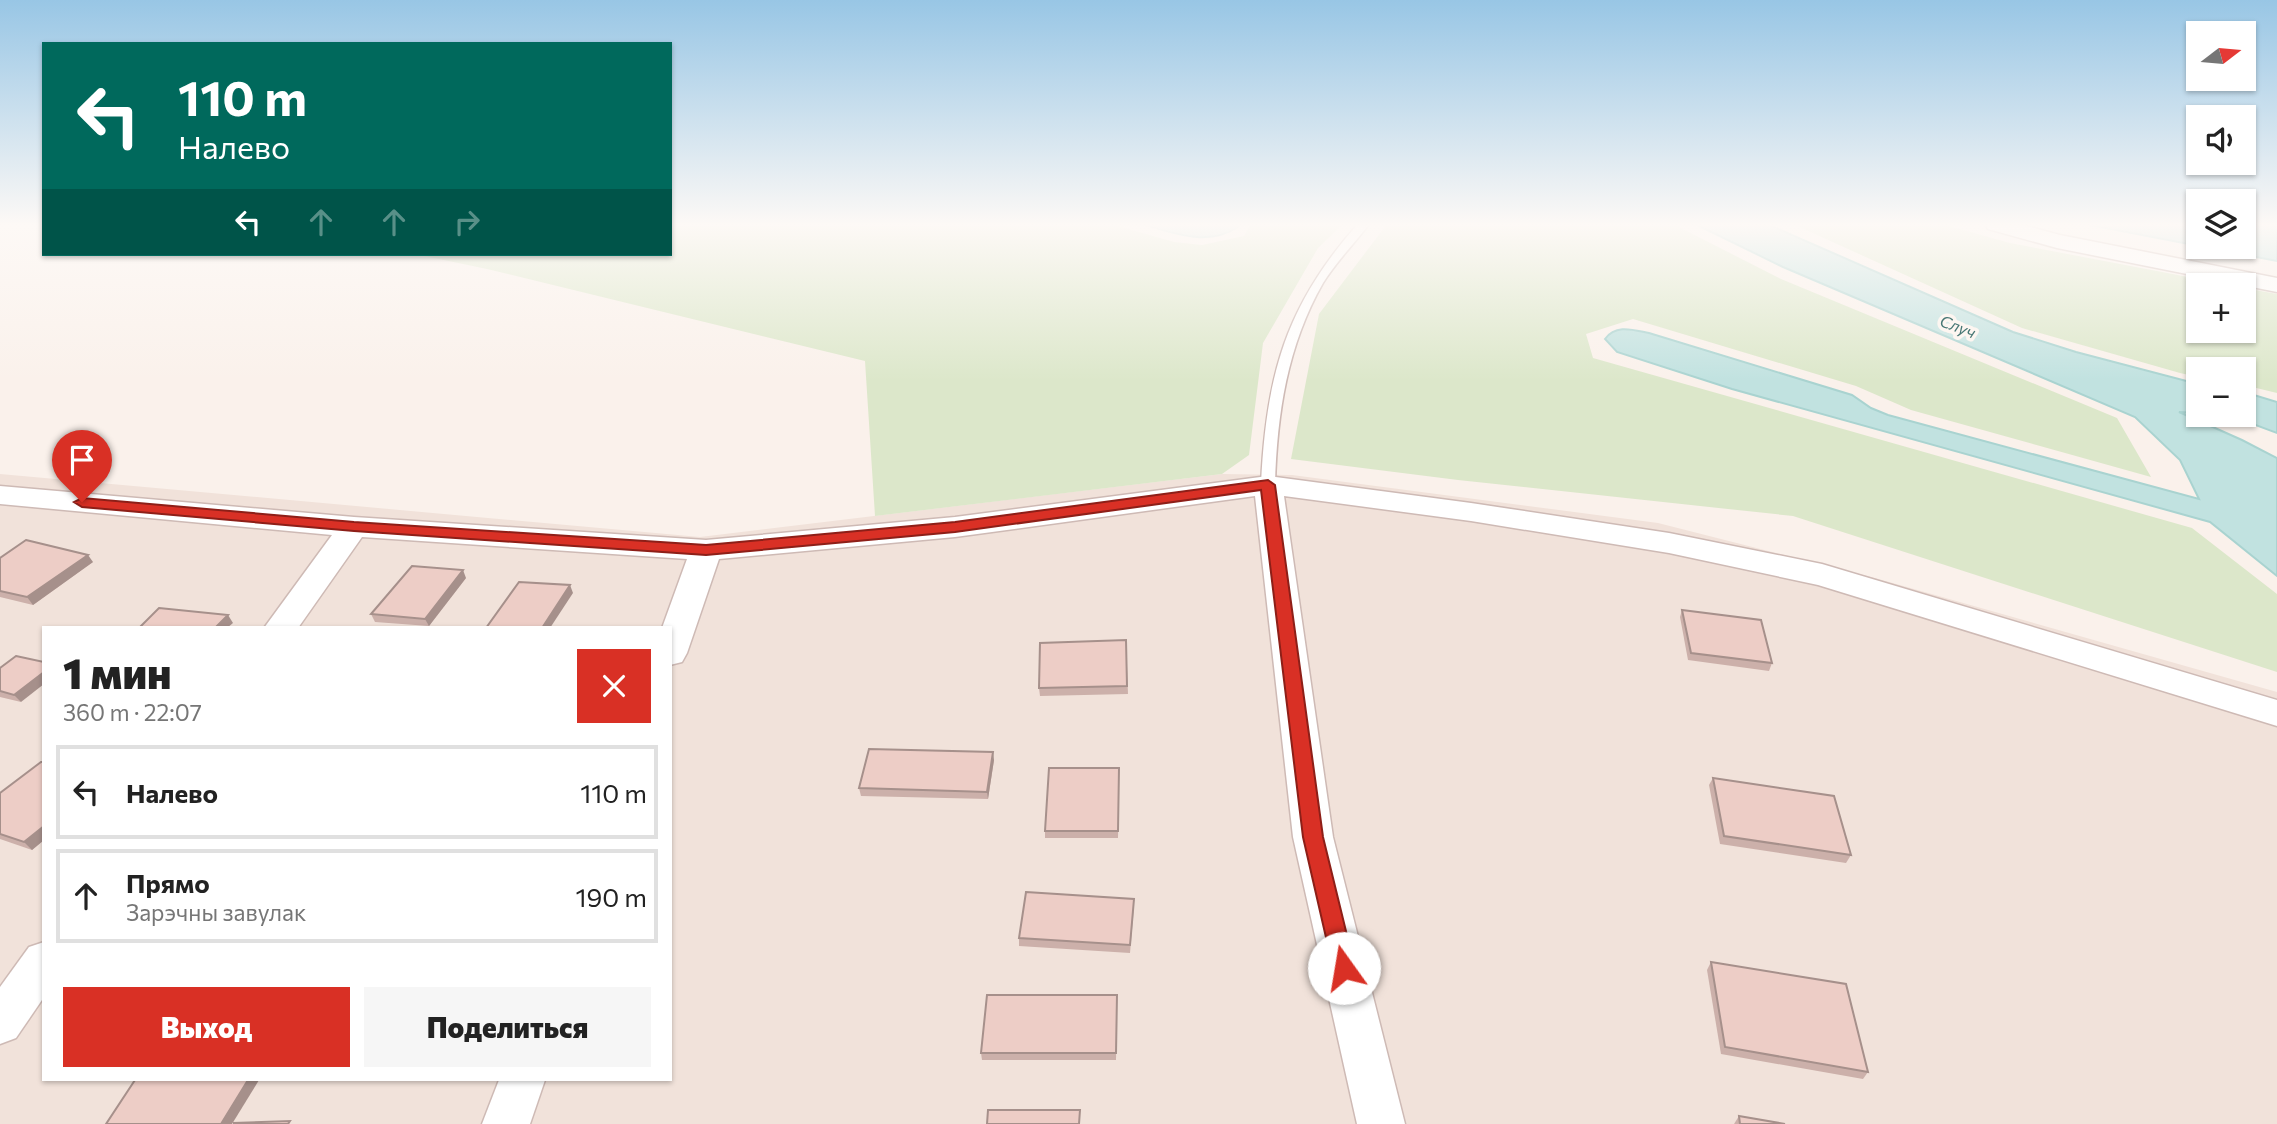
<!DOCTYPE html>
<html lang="ru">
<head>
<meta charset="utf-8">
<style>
	:root { --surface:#fff; --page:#f6f6f6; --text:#222; --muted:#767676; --line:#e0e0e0; --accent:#d93025 }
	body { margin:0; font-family:Commissioner,sans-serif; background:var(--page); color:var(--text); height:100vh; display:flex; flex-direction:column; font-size:26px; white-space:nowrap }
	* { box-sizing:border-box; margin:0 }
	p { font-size:23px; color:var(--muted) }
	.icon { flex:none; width:38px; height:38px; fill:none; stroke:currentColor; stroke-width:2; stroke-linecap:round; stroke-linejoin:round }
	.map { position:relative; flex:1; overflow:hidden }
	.sheet { position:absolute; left:42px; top:626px; width:630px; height:455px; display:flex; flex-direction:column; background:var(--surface); border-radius:0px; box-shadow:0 2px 5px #0004 }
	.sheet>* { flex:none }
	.hud { position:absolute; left:42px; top:42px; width:630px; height:214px; border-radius:0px; box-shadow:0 2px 5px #0004; background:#00695c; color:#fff; overflow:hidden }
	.needle { width:46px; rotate:74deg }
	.fabs { position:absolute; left:2186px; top:21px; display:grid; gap:14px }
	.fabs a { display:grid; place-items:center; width:70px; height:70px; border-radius:0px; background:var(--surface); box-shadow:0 2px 5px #0004; font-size:35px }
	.pin { position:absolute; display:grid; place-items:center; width:60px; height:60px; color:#fff; margin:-72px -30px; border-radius:50% 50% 50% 0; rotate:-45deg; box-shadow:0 0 7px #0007 }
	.pin .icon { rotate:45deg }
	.me { position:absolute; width:77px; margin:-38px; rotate:347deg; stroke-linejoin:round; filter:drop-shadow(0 0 5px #0008) }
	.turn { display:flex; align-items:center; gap:24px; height:147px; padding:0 21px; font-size:32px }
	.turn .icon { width:91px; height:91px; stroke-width:2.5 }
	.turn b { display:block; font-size:49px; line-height:60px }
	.lanes { display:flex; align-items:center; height:66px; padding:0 21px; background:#0003; justify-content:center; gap:35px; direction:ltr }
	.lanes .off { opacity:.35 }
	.round { display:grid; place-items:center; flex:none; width:74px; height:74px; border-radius:0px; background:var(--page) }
	.summary { display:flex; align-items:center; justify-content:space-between; height:119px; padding:0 21px }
	h1 { font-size:42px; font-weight:800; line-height:52px }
	.action { display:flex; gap:14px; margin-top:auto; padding:14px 21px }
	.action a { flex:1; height:80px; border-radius:0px; background:var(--accent); color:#fff; font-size:28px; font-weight:800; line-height:80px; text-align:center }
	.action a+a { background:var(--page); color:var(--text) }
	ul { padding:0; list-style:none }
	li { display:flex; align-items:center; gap:21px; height:94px; margin:0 14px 10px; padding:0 7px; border:4px solid var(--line); border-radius:0px }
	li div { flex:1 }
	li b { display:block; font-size:26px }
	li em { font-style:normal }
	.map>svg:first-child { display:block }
	.residential { fill:#f1e2da; fill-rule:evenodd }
	.green { fill:#dce7ca }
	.water { fill:#c1e2e0; stroke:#a9d3d0; stroke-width:2 }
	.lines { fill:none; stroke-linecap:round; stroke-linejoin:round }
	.lane-casing { stroke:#cebab5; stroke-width:3 }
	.street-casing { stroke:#cebab5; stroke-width:3 }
	.lane { fill:#fff; fill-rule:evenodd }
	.street { fill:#fff; fill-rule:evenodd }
	.wall { fill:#ccb0aa }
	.shaded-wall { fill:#a6908b }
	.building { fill:#edcdc6; stroke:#a6908b; stroke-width:2 }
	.route { fill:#d93025; stroke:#8d1f18; stroke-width:2 }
	.labels { text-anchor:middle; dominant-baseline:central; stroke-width:7; stroke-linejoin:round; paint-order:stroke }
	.far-water-label { font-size:16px; font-style:italic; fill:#467673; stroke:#fdf6f1 }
</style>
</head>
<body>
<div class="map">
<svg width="2277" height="1124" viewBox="0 0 2277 1124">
	<rect width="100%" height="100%" fill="#faf1eb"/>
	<path class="residential" d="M0 474 700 537 1222 474 1292 475 1658 523 1875 578 2277 692V1124H0ZM44 628H670V1080H44Z"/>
	<g class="green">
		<polygon points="670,224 1111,224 1174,242 1202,245 1244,236 1251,224 1343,224 1318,248 1263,343 1249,455 1222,474 875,516 865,361 487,269 415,254 670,254"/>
		<polygon points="1387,224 1673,224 1781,279 2117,418 2151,477 1911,410 1856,386 1633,319 1586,334 1593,358 2192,528 2277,594 2277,672 1793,516 1458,480 1291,459 1319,314"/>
		<polygon points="1793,224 1942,224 2010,243 2230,285 2198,285 2198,331 2244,331 2244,288 2277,294 2277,393 2244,385 2244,369 2198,369 2198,377 2180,373 2022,328"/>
	</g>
	<g class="water">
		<path d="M1142 224H1239L1238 227C1207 247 1175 233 1142 224Z"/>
		<path d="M1695 224H1767L2013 332 2076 352 2198 384V413L2179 412 2242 440 2277 458V576L2210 522 1732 389 1617 352 1605 339C1616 324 1633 330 1649 333L1852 395 1871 408 1888 415 2199 499 2180 460 2135 417 1783 267Z"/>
		<polygon points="2085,224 2198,224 2198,247 2244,247 2244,224 2277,224 2277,261"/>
		<polygon points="2244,392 2277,402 2277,433 2245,421 2215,415 2244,415"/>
	</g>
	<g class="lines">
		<defs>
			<path id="lane" d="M1358 224H1369C1354 244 1336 262 1323 283 1287 346 1277 414 1275 485L1268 489 1263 488 1261 485C1266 377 1285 306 1358 224Z"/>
			<g id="street">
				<polygon points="1985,224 2019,224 2060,235 2277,278 2277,292 2057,248 1988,229"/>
				<polygon points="1268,476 1471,503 1669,533 1822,564 2277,700 2277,726 1818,585 1669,553 1471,521 1284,496 1333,837 1405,1124 1357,1124 1293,837 1255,496 955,537 719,559 687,653 682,662 670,665 670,628 662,628 687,559 362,537 298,628 264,628 332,535 0,504 0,486 354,517 706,540 955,517"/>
				<polygon points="44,942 44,997 16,1038 0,1044 0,987 29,947"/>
				<polygon points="499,1080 545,1080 530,1124 482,1124"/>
			</g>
		</defs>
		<use href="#lane" class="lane-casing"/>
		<use href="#street" class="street-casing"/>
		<use href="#lane" class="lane"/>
		<use href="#street" class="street"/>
	</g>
	<g class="wall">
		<polygon points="0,558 93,562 33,605 0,597"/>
		<polygon points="466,578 429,626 375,622 371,614"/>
		<polygon points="1682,610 1772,663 1769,671 1688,660 1680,617"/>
		<polygon points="1126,640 1128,694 1040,696 1039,688"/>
		<polygon points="0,668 21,702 0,697"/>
		<polygon points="994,760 988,799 861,796 859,788"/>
		<polygon points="44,762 44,840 32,850 0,839 0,793"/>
		<polygon points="1119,768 1118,838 1045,838 1045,831"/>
		<polygon points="1713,778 1851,855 1846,863 1720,844 1709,785"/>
		<polygon points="1134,907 1130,953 1019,946 1019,938"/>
		<polygon points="1711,962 1868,1072 1863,1079 1721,1054 1707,970"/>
		<polygon points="1117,995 1116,1060 982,1060 981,1053"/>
		<polygon points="1739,1116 1785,1124 1734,1124"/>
	</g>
	<g class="shaded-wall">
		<polygon points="88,555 93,562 33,605 27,597"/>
		<polygon points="463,570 466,578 429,626 425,619"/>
		<polygon points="570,585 573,593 550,628 542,628"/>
		<polygon points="228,615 233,623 227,628 215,628"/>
		<polygon points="44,672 44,684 21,702 14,695"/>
		<polygon points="993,752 994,760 988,799 987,792"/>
		<polygon points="44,826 44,840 32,850 24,842"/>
		<polygon points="248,1080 259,1080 232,1124 221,1124"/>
	</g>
	<g class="building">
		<polygon points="26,540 88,555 27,597 0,591 0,558"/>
		<polygon points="412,566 463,570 425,619 371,614"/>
		<polygon points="519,582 570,585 542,628 486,628"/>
		<polygon points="159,608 228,615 215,628 139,628"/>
		<polygon points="1682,610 1761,620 1772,663 1691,653"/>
		<polygon points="1126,640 1127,686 1039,688 1040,643"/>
		<polygon points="16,656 44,662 44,672 14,695 0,691 0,668"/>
		<polygon points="869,749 993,752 987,792 859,788"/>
		<polygon points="41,762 44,762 44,826 24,842 0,834 0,793"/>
		<polygon points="1049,768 1119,768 1118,831 1045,831"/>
		<polygon points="1713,778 1834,796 1851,855 1724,836"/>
		<polygon points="1026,892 1134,899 1130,945 1019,938"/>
		<polygon points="1711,962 1846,984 1868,1072 1725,1047"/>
		<polygon points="987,995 1117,995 1116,1053 981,1053"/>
		<polygon points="135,1080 248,1080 221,1124 106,1124"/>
		<polygon points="988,1110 1080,1110 1079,1124 987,1124"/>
		<polygon points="1739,1116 1785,1124 1740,1124"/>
		<polygon points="290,1121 288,1124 234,1124 234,1123"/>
	</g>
	<linearGradient id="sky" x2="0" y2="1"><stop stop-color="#98c6e5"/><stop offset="0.59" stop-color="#fdf9f6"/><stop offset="1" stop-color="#fdf9f6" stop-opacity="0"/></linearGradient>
	<rect width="2277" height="381" fill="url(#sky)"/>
	<polygon class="route" points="1268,480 1275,485 1323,837 1355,968 1351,975 1344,978 1336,975 1333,968 1303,837 1261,490 955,532 706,555 354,531 82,507 74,502 82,498 354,522 706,545 955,522"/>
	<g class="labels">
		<g class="far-water-label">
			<text transform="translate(1958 326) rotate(21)">Случ</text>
		</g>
	</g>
</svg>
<div class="fabs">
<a><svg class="needle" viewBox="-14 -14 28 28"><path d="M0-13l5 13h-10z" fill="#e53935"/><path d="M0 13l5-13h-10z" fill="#767676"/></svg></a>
<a><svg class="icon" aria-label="sound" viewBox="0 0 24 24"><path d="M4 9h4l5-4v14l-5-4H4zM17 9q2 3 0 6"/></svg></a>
<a><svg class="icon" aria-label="layers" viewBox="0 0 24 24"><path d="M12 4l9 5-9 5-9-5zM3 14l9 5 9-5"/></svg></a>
<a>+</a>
<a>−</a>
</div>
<div class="pin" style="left:82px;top:502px;background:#d93025"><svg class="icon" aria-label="arrive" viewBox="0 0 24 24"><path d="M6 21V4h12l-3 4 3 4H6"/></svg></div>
<svg class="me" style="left:1344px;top:968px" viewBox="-20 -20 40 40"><circle r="19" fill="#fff"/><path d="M0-13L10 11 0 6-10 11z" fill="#d93025"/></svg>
<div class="hud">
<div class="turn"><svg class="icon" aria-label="left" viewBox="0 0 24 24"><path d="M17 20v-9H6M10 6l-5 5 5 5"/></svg><div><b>110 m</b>Налево</div></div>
<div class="lanes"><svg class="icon" aria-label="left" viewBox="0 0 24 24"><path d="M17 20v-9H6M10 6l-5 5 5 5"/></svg><svg class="icon off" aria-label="ahead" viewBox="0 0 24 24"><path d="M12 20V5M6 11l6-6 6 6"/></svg><svg class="icon off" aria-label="ahead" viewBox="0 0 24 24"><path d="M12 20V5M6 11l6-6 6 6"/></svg><svg class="icon off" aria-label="right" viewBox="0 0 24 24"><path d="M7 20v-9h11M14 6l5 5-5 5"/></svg></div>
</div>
<section class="sheet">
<div class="summary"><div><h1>1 мин</h1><p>360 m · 22:07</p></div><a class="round" style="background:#d93025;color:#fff"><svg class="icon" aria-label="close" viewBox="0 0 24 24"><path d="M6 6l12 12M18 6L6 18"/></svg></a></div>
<ul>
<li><svg class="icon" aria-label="left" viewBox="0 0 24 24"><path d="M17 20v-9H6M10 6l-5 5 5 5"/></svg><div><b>Налево</b></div><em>110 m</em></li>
<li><svg class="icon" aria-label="ahead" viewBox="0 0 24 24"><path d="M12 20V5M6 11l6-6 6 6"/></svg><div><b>Прямо</b><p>Зарэчны завулак</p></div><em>190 m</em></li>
</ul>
<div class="action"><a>Выход</a><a>Поделиться</a></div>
</section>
</div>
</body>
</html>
